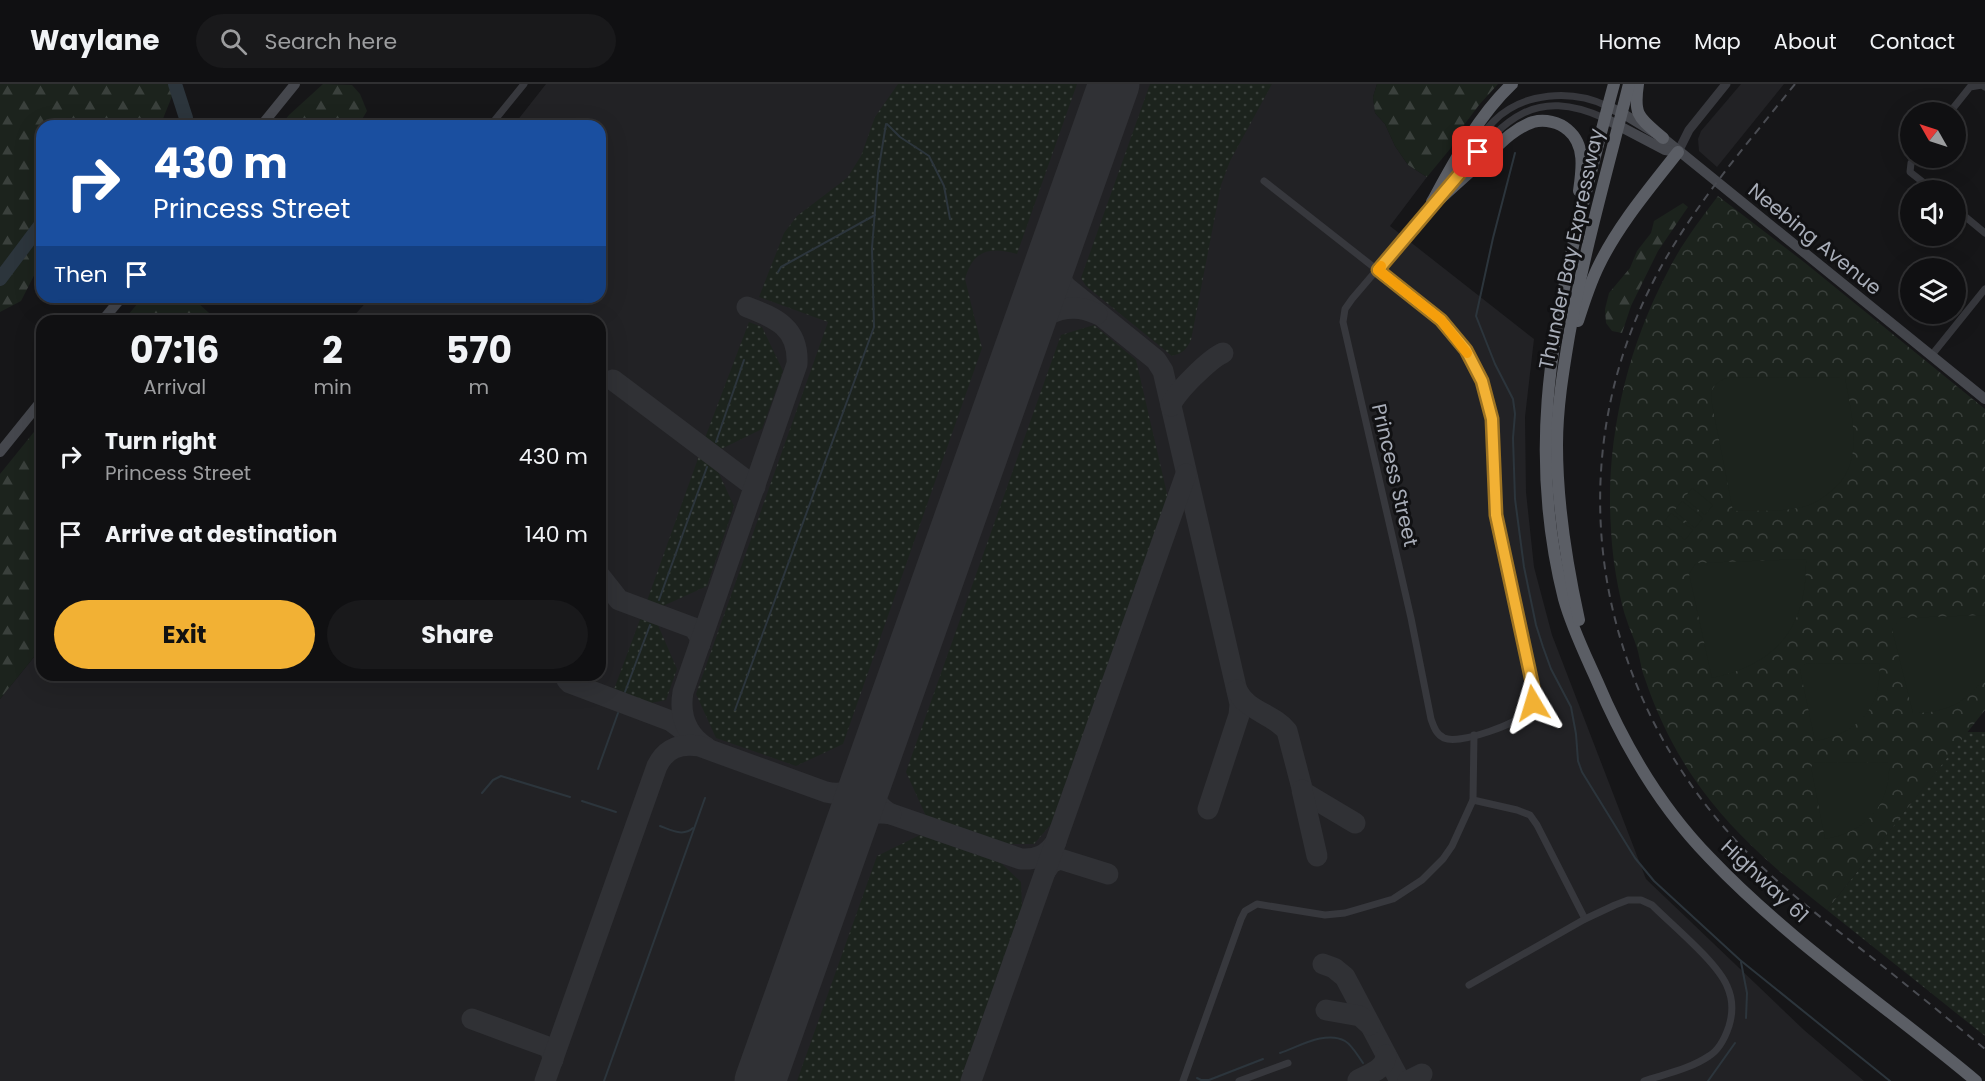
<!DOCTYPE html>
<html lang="en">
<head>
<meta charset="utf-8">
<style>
	:root { --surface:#101012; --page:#19191b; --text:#f1f3f6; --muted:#9c9d9f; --line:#303032; --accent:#f2b134 }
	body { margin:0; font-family:Poppins,sans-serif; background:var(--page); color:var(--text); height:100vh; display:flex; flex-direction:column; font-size:22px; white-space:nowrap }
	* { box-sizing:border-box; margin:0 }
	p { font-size:20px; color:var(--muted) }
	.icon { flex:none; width:33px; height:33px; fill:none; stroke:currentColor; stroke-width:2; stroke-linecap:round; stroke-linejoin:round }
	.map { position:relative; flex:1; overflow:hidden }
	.side { position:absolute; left:36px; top:231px; width:570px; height:366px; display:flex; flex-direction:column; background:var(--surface); border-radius:18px; box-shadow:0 6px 24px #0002,0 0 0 2px var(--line) }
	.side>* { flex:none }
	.hud { position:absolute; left:36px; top:36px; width:570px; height:183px; border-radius:18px; box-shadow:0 6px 24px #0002,0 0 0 2px var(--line); background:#1a4fa0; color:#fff; overflow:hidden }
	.needle { width:39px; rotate:309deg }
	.buttons { position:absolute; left:1900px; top:18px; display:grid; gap:12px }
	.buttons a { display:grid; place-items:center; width:66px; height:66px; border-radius:50%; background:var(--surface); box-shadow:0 6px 24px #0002,0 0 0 2px var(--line); font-size:30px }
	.pin { position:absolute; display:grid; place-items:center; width:51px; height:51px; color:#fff; margin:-26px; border-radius:12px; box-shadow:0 3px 9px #0006 }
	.me { position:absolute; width:66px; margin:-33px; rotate:353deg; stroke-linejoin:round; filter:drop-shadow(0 0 4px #0008) }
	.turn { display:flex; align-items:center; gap:21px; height:126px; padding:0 18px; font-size:27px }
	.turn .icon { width:78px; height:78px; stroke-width:2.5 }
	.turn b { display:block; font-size:42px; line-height:51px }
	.then { display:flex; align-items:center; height:57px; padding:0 18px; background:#0003; gap:12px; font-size:22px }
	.eta { display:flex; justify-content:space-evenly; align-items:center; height:102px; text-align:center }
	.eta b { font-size:36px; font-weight:700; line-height:42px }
	.cta { display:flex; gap:12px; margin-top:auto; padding:12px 18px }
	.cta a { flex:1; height:69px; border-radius:36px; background:var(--accent); color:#111; font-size:24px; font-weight:700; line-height:69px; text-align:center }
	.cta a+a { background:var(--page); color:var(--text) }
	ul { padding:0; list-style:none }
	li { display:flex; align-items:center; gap:18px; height:78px; padding:0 18px }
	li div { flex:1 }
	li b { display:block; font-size:22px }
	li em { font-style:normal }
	header { display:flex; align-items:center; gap:36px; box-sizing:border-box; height:84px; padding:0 30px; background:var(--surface); border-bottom:2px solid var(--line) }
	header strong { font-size:28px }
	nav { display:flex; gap:33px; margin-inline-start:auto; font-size:21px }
	.search { width:420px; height:54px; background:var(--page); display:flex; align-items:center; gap:15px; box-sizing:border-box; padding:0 21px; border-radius:33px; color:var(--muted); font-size:22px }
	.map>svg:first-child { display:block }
	.built { fill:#222225 }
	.grass { fill:url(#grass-dots) }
	.forest { fill:url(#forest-firs) }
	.park { fill:url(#park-crowns) }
	.pitch { fill:#1c231d }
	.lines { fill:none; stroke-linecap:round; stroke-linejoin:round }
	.stream { stroke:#2c353c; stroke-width:2 }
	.river { stroke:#2c353c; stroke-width:14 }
	.taxiway { stroke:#303135; stroke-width:21 }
	.runway { stroke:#303135; stroke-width:51 }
	.minor { stroke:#37383d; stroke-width:7 }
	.tertiary { stroke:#37383d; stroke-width:9 }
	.secondary { stroke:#45474d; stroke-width:10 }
	.trunk { stroke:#5b5e65; stroke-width:12 }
	.rail { stroke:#4a4c52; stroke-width:2; stroke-dasharray:8 6; stroke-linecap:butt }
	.route-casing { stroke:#9d7322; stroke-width:15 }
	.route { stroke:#f2b134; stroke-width:10 }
	.slow { stroke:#f59e0b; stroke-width:10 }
	.labels { text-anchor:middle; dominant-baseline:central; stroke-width:6; stroke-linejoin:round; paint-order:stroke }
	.street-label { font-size:20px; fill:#a8adb8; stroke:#111113 }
</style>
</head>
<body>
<header>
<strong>Waylane</strong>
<div class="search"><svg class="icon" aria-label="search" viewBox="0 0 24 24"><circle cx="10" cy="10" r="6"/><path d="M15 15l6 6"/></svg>Search here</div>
<nav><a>Home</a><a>Map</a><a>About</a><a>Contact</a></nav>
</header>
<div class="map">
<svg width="1985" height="997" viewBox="0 0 1985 997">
	<defs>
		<pattern id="grass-dots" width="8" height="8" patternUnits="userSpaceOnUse" patternTransform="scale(1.5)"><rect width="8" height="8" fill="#1c231d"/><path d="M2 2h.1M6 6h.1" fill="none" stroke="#3a403c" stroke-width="1.8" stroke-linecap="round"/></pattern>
		<pattern id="forest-firs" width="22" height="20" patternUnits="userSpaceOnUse" patternTransform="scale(1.5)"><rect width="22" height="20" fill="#1c231d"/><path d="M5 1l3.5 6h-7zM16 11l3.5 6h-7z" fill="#3a403c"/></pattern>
		<pattern id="park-crowns" width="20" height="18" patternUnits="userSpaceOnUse" patternTransform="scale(1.5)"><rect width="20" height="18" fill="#1c231d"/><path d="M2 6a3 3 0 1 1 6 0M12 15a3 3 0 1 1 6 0" fill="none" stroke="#3a403c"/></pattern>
	</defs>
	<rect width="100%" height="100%" fill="#161618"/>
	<g class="built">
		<polygon points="546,0 1377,0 1373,13 1375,29 1385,40 1395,62 1408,81 1427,93 1390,142 1534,255 1525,333 1526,408 1534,483 1552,551 1646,795 1804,946 1864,997 0,997 0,615 42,563 42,591 600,591 600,237 349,237 371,213 600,213 600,42 513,42"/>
		<polygon points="1741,0 1784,0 1717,83 1699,67 1698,55 1701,47"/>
	</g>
	<g class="grass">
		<path d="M898 0H1077L1017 170C990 162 973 166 965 195L982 264 843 660 796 682 716 654 696 610 828 238 759 213 784 149 797 132 847 94 861 72 875 33Z"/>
		<path d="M1150 0H1272L1230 77 1221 101 1191 256C1186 266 1183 269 1172 272L1086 202 1081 194Z"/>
		<polygon points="749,238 762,243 783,287 762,345 717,367 705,358 705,354"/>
		<polygon points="1094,241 1136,276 1168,414 1052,739 1034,760 1007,760 926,732 906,688 1061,251"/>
		<polygon points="700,369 715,381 734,422 707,502 663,522 647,517"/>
		<polygon points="641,533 657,539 677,585 666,616 646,620 613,608"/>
		<polygon points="1967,648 1985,648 1985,952 1827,826"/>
		<polygon points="920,751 1001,779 1021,798 1022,823 960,997 797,997 877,772"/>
	</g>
	<g class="forest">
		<polygon points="0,0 177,0 160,42 42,42 42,176 21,217 0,228"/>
		<polygon points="323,0 352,1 360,10 367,27 358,42 280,42 289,31"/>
		<polygon points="1377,0 1498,0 1479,21 1464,41 1450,65 1427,93 1408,81 1395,62 1385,40 1375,29 1373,13"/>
		<polygon points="1683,119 1688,123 1658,167 1631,222 1622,249 1612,247 1606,239 1605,225 1609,209 1630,184 1637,167 1651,149 1654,137"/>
		<polygon points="143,213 203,213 198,219 218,237 123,237"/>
		<polygon points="42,338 42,563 0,615 0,390"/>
	</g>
	<path class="park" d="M1718 112 1804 178 1985 325V626L1827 826C1780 789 1739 755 1703 707 1678 674 1658 634 1645 595 1641 585 1640 574 1637 564 1634 554 1629 544 1626 534 1618 509 1612 471 1611 445 1605 359 1626 267 1666 191 1680 162 1699 137 1718 112Z"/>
	<g class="pitch">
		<path d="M1845 293C1851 331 1867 380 1830 408 1821 416 1810 422 1798 424 1777 428 1754 426 1733 427L1711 315C1711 303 1716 298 1727 294Z"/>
		<polygon points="1692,404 1713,421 1705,431 1684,414"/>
		<polygon points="1682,417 1703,434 1695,444 1674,427"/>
		<polygon points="1671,429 1693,446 1685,456 1663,439"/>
		<path d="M1806 475C1807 543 1778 580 1712 594L1689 490 1696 479Z"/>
		<path d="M1985 531V592C1968 619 1945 629 1913 629L1892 545 1901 534Z"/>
		<path d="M1879 579C1883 624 1857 650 1815 657L1800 586 1805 580Z"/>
		<path d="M1815 678 1889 679C1891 721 1865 749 1825 755L1811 683Z"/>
	</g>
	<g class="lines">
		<g class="stream">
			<polyline points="887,40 900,53 929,72 944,102 950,135"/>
			<polyline points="1515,69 1493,154 1476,232 1495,280 1513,315 1515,330 1513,354 1515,415 1524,483 1536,541 1543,563 1551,585 1571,623 1576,650 1578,677 1582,688 1635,774 1654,797 1740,876 1890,997"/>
			<polyline points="778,188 781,183 875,131"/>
			<polyline points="716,358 744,276"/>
			<polyline points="659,516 707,383"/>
			<polyline points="625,608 650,541"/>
			<polyline points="735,626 874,243 872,164 878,89 886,40"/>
			<polyline points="598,685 618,629"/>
			<polyline points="482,709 493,696 501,692 570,713"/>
			<polyline points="582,717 616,728"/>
			<path d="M660 742C671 746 683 753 693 744"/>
			<polyline points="1741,878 1747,909 1746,934"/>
			<path d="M1280 969C1298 963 1326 946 1345 957 1352 961 1358 972 1363 979"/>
			<polyline points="1197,994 1201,996 1209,996 1263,975"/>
			<polyline points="604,997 705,714"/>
			<polyline points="1708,997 1735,959"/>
		</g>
		<g class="river">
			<polyline points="175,0 186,34 183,42"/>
			<polyline points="0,195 42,139"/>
		</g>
		<g class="taxiway">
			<path d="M1081 102 1057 167C1054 180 1057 192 1066 203L1156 276 1163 287 1240 620 1239 631 1208 725"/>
			<path d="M1018 279C1022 269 1025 258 1030 248 1044 225 1074 218 1097 230"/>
			<polyline points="613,296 755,403"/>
			<path d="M1171 322C1173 310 1211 274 1223 269"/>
			<polyline points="600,492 619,516 694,544 700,553 700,560"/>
			<polyline points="567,591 567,596 570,599 671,637 690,651"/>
			<path d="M1237 606C1246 627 1274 630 1287 647L1303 708 1355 739"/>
			<path d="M707 664C686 651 679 632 683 608L797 280C799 244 776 234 747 223"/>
			<path d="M874 682C867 702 872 720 891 730L1021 775C1037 776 1047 771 1056 758"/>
			<polyline points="1302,706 1317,772"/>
			<polyline points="1045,788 1051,779 1060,775 1108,790"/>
			<path d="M827 816C831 803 836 789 841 775 850 749 856 723 891 730"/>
			<polyline points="1323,880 1334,884 1345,893 1400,997"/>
			<polyline points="1326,926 1360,932 1370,941"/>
			<polyline points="472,935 548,963 551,966 553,976"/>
			<path d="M1358 996C1369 990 1386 985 1386 971"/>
			<path d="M545 997 657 682C666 664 680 659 699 662L826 708C861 716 869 686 878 660 882 647 887 634 892 621"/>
			<polyline points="971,997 1186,390"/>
			<polyline points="1408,997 1422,990"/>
		</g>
		<polyline class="runway" points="760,997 1114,0"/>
		<g class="minor">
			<polyline points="1950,28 1970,3 1982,1 1985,3"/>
			<polyline points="490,42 524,0"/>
			<polyline points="1915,74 1911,79 1910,88 1933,106"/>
			<path d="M1457 86C1469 70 1480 51 1494 37 1523 8 1572 5 1607 22"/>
			<path d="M1454 95C1501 42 1528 0 1604 34"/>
			<path d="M1264 97 1441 236 1466 266 1478 286 1486 309 1492 335 1496 431 1533 603C1534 611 1534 619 1530 626 1521 639 1459 661 1444 654 1436 650 1434 643 1431 635L1411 534 1343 238 1345 225 1352 215 1428 126"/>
			<polyline points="1956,125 1985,149"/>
			<polyline points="1931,272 1985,205"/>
			<polyline points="1473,716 1517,726 1530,731 1537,741 1585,835"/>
			<path d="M1469 901 1585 835 1615 821 1628 816H1641L1652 821C1672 841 1717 878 1727 902 1733 915 1733 929 1729 942 1725 954 1719 966 1709 972 1690 985 1665 990 1644 997"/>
			<polyline points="1183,997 1241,835 1245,827 1257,820 1325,831 1345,829 1393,815 1422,796 1443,775 1452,762 1473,716 1474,651"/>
			<polyline points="1239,997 1288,979"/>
		</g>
		<polyline class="tertiary" points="1678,68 1689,46 1726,0"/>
		<g class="secondary">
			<polyline points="1607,22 1622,29 1663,54 1985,315"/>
			<polyline points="1604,34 1665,66 1678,68"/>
			<polyline points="261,42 295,0"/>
			<polyline points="102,237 122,213"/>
			<polyline points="0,368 42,316"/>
		</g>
		<g class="trunk">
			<path d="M1614 0C1603 40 1593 80 1583 120 1549 256 1529 376 1564 515 1572 544 1585 570 1597 597 1624 661 1661 724 1710 774 1790 858 1888 923 1976 997"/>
			<path d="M1638 0C1633 33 1640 34 1663 54"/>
			<path d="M1432 118C1454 78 1478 32 1512 0"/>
			<path d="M1427 127C1445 110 1463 94 1482 77 1497 63 1512 45 1533 38 1545 35 1559 38 1568 46 1586 61 1582 86 1579 107"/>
			<path d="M1578 237C1584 218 1590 199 1599 181 1619 140 1650 104 1678 68"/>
			<path d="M1579 536C1566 477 1557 421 1557 361 1557 324 1563 288 1569 252 1584 167 1608 84 1629 0"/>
		</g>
		<path class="rail" d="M1795 0C1743 65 1686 130 1649 206 1560 388 1596 599 1729 749 1765 790 1809 824 1852 858 1897 893 1941 929 1985 965"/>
	</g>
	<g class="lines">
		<defs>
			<polyline id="route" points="1478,68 1378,186 1441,236 1466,266 1482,297 1492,335 1496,431 1533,603 1533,619"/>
		</defs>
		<use href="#route" class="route-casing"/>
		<use href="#route" class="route"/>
		<polyline class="slow" points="1381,182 1378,186 1441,236 1467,269"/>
	</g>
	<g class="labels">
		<g class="street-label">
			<text transform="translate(1815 155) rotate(39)">Neebing Avenue</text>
			<text transform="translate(1571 165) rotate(-78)">Thunder Bay Expressway</text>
			<text transform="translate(1395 391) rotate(77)">Princess Street</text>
			<text transform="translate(1765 797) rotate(43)">Highway 61</text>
		</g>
	</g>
</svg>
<div class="buttons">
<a><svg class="needle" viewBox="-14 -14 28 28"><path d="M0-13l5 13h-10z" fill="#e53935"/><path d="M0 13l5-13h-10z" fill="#9c9d9f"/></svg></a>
<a><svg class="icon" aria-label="sound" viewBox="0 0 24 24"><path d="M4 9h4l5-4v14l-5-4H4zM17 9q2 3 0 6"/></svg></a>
<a><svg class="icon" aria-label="layers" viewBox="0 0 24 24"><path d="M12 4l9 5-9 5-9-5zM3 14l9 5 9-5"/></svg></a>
</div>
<div class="pin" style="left:1478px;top:68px;background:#d93025"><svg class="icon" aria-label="arrive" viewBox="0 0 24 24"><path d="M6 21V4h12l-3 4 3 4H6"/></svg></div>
<svg class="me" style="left:1533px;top:619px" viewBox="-20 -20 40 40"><path d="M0-17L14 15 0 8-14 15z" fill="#f2b134" stroke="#fff" stroke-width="4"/></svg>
<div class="hud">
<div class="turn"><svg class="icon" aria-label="right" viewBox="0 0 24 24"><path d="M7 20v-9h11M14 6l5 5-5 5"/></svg><div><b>430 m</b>Princess Street</div></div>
<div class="then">Then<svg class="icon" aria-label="arrive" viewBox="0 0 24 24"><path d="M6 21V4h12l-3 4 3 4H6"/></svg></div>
</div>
<section class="side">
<div class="eta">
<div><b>07:16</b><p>Arrival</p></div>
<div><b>2</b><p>min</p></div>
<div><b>570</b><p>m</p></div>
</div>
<ul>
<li><svg class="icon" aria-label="right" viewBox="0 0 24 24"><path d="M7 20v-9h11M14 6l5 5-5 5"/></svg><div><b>Turn right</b><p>Princess Street</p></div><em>430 m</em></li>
<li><svg class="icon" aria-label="arrive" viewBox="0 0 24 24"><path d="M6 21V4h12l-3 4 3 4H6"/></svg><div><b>Arrive at destination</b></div><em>140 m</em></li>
</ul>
<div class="cta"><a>Exit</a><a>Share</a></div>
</section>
</div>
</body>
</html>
